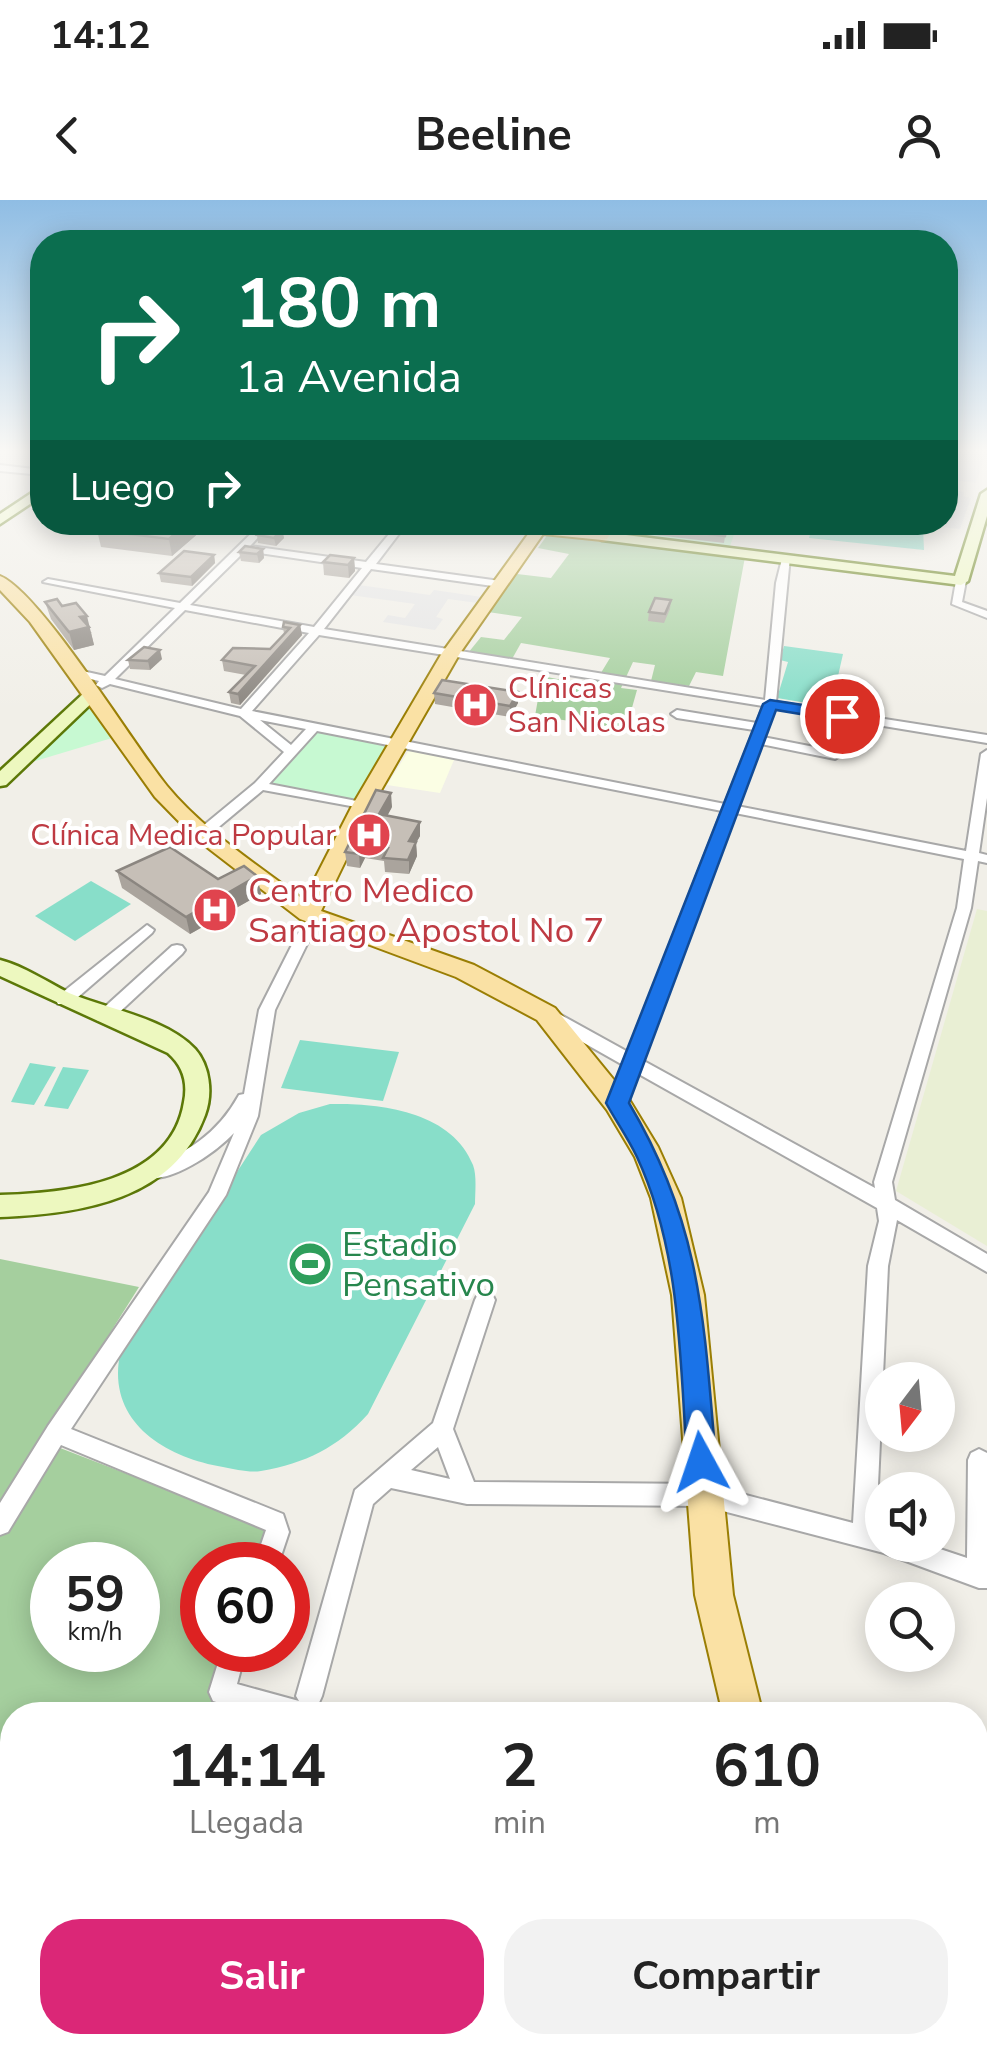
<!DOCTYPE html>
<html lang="es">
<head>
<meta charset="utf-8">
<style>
	:root { --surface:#fff; --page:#f2f2f2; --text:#222; --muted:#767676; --accent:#db2777 }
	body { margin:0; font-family:"Nunito Sans",sans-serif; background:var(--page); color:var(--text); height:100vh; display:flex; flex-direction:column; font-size:38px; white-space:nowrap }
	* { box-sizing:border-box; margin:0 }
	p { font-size:32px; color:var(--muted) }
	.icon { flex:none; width:55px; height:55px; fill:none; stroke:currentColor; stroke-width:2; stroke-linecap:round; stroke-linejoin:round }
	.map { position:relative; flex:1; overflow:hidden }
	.panel { position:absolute; left:0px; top:1502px; width:988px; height:352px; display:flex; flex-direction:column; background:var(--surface); border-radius:40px 40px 0 0; box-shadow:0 5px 25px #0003 }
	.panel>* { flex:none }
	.hud { position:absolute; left:30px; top:30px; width:928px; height:305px; border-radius:40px; box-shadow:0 5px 25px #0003; background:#0b6e4f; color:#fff; overflow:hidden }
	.needle { width:65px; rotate:196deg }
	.fabs { position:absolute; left:865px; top:1162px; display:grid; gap:20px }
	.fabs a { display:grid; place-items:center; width:90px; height:90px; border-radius:50%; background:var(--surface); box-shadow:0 5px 25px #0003; font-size:50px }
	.speed { position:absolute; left:30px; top:1342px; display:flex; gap:20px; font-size:50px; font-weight:700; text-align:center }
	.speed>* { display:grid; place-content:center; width:130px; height:130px; border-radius:50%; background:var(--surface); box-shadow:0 5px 25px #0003; line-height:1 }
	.speed small { font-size:25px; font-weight:400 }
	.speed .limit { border:15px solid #d22; background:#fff; color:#111 }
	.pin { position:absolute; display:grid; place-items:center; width:85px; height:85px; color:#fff; margin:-42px; border:5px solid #fff; border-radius:50%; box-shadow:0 2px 10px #0007 }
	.me { position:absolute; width:110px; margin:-55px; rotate:355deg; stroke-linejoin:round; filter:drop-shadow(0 0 8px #0008) }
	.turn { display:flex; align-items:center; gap:35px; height:210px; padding:0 40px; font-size:45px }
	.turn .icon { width:130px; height:130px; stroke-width:2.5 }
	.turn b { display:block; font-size:70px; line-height:85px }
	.then { display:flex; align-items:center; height:95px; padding:0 40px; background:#0003; gap:20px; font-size:38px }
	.eta { display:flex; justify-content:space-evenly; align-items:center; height:170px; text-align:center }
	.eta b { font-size:60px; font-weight:700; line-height:70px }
	.cta { display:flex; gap:20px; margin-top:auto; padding:20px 40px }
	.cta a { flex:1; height:115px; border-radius:40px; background:var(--accent); color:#fff; font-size:40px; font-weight:700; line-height:115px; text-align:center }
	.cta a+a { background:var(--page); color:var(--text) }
	.status { display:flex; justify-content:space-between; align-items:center; height:70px; padding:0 50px; background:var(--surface); direction:ltr }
	.status svg { height:28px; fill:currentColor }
	header { display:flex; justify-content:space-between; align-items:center; height:130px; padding:0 40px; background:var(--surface); font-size:45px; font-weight:700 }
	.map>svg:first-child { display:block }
	.education { fill:#fbfee4 }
	.farmland { fill:#e9efd4 }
	.forest { fill:#a5cf9e; fill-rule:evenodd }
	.park { fill:#c7f9d2 }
	.pitch { fill:#88dec9 }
	.parking { fill:#e5e5e5 }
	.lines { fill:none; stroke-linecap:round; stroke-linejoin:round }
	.street-casing { stroke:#a8a8a8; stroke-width:4 }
	.secondary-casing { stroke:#5c7808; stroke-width:5 }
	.primary-casing { stroke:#9a7e04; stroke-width:4 }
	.street { fill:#fff; fill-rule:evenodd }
	.secondary { fill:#edf8bf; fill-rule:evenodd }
	.primary { fill:#fae1a4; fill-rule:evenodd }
	.wall { fill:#aaa49d }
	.shaded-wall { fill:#8b8680 }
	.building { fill:#c6bfb7; stroke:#8b8680; stroke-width:2.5 }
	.route { fill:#1a73e8; stroke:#114b97; stroke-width:2.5 }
	.labels { text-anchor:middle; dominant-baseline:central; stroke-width:8; stroke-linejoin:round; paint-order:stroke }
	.far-health-label { font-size:30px; fill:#be3a42; stroke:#fff; text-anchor:start }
	.health-label { font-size:35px; fill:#be3a42; stroke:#fff; text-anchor:start }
	.leisure-label { font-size:35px; fill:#27864d; stroke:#fff; text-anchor:start }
</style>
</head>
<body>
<div class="status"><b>14:12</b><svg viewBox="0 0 49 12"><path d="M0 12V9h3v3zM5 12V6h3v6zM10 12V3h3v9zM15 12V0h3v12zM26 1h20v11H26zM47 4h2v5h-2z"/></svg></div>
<header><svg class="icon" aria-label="back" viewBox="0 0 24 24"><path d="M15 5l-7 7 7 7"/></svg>Beeline<svg class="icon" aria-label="person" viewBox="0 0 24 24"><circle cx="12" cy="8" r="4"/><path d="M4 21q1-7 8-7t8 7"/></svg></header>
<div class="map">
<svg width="987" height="1854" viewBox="0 0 987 1854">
	<rect width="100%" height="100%" fill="#f1efe8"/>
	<polygon class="education" points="409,550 454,560 440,593 387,585"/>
	<polygon class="farmland" points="977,709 987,711 987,1046 896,991"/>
	<g class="forest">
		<polygon points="548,334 745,357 723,476 696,472 689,486 651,481 655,465 633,462 621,488 637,490 626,529 535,516 542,476 593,486 610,458 521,443 512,459 468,453 481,437 504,440 522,417 488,412 517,374 551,378 569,354 538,348"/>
		<path d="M0 1059 139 1087 42 1241 267 1328 259 1365H202V1450H226L211 1489 219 1505 252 1515H12V1842H458L457 1854H0ZM52 1365H138V1450H52Z"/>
	</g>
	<g class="park">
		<polygon points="618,323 738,323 729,349 612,334"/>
		<polygon points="90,501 112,538 32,562"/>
		<polygon points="314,531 393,545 360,603 271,585"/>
	</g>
	<g class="pitch">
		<polygon points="813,323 923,327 924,350 809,338"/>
		<polygon points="784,446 843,454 831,507 777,498 788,462 780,460"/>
		<polygon points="91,681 131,704 75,741 35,716"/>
		<polygon points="300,840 399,852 383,901 281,888"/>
		<polygon points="30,863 56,867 34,905 11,902"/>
		<polygon points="63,867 89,870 68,909 44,906"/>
		<path d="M330 904C379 903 452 911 473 965 477 976 475 992 475 1004L368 1214C337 1248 306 1263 261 1271 249 1273 235 1269 223 1267 162 1257 104 1219 121 1150L261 935 299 913Z"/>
	</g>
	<g class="parking">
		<polygon points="946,252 986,252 976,283 945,279"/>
		<polygon points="945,289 964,292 963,296 971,298 960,329 900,323 945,322"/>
		<polygon points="359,385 430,395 434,390 482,397 478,403 448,399 436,417 443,419 435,430 383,422 388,415 405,418 415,404 350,395"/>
	</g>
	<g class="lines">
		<defs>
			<g id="street">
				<polygon points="0,265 42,270 42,275 0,271"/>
				<path d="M263 322H273L250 346 366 362 399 322H408L376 364 500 381 505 384 500 387 371 369 324 429 765 500 776 383 782 359 790 357 776 502 987 535V543L774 508 763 537 835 551 841 555 835 559 761 544 737 606 966 651 981 554 987 550V598L979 653 987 655V663L978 661 971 708 892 982 895 1000 987 1054V1072L897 1020 888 1066 876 1329 882 1331V1345H928L967 1358 968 1260 971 1253 979 1249 987 1253V1388H979L884 1353 704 1306 467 1304 391 1288 373 1304 322 1496 318 1505 312 1508 315 1515H258L213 1501 209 1492 222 1450H246L237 1484 299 1501 296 1496 355 1290 433 1223 475 1100 478 1094 485 1091 492 1094 495 1100 453 1229 474 1282 704 1284 853 1323 868 1066 879 1021 877 1008 637 873 623 908H611L608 903 623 865 540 818 538 814 540 810H552L628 852 722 611 317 531 269 584 367 603V609L263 590 208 636H198V630L255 583 284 552 240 516 110 484 102 488 96 485 99 481 74 475 72 473 78 470 105 476 175 408 43 382 48 379 180 403ZM245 351 362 368 314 427 190 405ZM185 410 309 433 241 509 115 479ZM319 435 763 506 757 523 677 510 671 514 677 518 754 530 725 604 252 511ZM260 520 306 529 291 545ZM735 613 964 659 957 708 874 982 875 988 642 860ZM438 1247 450 1279 411 1270Z"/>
				<polygon points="477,322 508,322 544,329 539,332"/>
				<polygon points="961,378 966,381 962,402 987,411 987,418 952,404 956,381"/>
				<path d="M316 713 323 718 311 736 275 810 258 916 226 995 71 1229 283 1314 289 1332 278 1365H254L266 1330 61 1245 8 1332 0 1335V1303L48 1226 209 992 234 933C215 953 172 983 144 978L141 973 144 968C186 954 217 935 239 895L244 894 259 810 297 735 311 715Z"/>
				<polygon points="147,725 154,730 152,733 70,804 58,804 56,800 58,796"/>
				<polygon points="177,745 182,746 185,750 182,754 110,821 98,821 96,817 98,813 172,746"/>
				<polygon points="975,1596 987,1600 987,1626 975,1622"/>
				<polygon points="975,1812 987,1815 987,1845 975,1842"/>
				<polygon points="456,1842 486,1842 485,1854 455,1854"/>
			</g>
			<g id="secondary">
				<polygon points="42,286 42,296 0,324 0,314"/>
				<polygon points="987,290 987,316 968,381 961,385 602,340 595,336 602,332 955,376 981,294"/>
				<polygon points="85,492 99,496 6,585 0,586 0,571"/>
				<path d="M0 760C24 766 47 782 69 793 107 809 166 818 195 849 210 866 213 894 205 915 174 1000 81 1014 0 1017V995C66 993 171 984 184 902 188 882 183 866 168 853L0 776Z"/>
			</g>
			<g id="primary">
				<path d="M602 322H617L607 339 602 340 543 334 460 453 372 606 321 711 474 765 555 808 627 896 658 947 681 998 704 1095 733 1395 763 1515H723L695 1395 672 1095 651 998 635 957 607 910 537 820 456 777 300 719 195 638 155 597 30 422 0 390V376C40 392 133 544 167 586 204 631 258 665 304 700L352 606 442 453 534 326 597 331Z"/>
				<polygon points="806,1842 853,1842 856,1854 808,1854"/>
			</g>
		</defs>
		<use href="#street" class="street-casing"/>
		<use href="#secondary" class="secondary-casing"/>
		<use href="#primary" class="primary-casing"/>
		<use href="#street" class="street"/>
		<use href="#secondary" class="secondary"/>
		<use href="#primary" class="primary"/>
	</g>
	<g class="wall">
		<polygon points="575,322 594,322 592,327 575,325"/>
		<polygon points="209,324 172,356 101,347 97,330"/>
		<polygon points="640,325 697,326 726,330 724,343 639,333"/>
		<polygon points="282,330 284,338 276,346 258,343 257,335"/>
		<polygon points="263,349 264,358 259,363 241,361 239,352"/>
		<polygon points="214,355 215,363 192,386 161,382 159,373"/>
		<polygon points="354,358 355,371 349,378 324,375 323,362"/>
		<polygon points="671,400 670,409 664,423 648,421 649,412"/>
		<polygon points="45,402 62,406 92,433 91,433 94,445 74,450 51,419"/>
		<polygon points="300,425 302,435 240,505 231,503 229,492 246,475 224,471 222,460 270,449 284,434 283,427"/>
		<polygon points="162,459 150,470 130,469 128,460"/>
		<polygon points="434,493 518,503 510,517 435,504"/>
		<polygon points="392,607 387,615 420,636 416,643 417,656 409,674 385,672 384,661 365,658 360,668 347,666 345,652"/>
		<polygon points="117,671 218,679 257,676 261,694 190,734 122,688"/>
	</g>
	<g class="shaded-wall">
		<polygon points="188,322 209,324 172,356 169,339"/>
		<polygon points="282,330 284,338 276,346 274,338"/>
		<polygon points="263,349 264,358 259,363 257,354"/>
		<polygon points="214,355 215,363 192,386 191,377"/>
		<polygon points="354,358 355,371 349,378 348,365"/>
		<polygon points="87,416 94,445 74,450 69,432 80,417"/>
		<polygon points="300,425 302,435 240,505 238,494"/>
		<polygon points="160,450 162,459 150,470 148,461"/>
		<polygon points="518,492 518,503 510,517 510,506"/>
		<polygon points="391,593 392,607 381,628 379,614"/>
		<polygon points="420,622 420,636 416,643 417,656 409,674 409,641"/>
		<polygon points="364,644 365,658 360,668 359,654"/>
		<polygon points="257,676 261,694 190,734 186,717"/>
	</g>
	<g class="building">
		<polygon points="107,322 188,322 169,339 97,330"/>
		<polygon points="642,322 696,322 695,325 726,330 725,336 640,325"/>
		<polygon points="264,327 282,330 274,338 257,335"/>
		<polygon points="245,346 263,349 257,354 239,352"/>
		<polygon points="184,351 214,355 191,377 159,373"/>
		<polygon points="330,355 354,358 348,365 323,362"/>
		<polygon points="655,398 671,400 665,414 649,412"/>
		<polygon points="57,399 62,406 76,403 87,416 80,417 89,427 69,432 45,402"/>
		<polygon points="284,422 300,425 238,494 229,492 255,466 222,460 233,448 270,449 290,428 283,427"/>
		<polygon points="144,447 160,450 148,461 128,460"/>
		<polygon points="442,480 518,492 510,506 434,493"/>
		<polygon points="376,590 391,593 379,614 420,622 409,641 416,642 408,660 383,658 388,648 364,644 359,654 345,652"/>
		<polygon points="170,647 218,679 244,666 257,676 186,717 117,671"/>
	</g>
	<linearGradient id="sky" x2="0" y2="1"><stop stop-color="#8fbde4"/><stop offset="0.49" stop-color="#f9f8f5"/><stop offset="1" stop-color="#f9f8f5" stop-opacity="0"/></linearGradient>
	<rect width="987" height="512" fill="url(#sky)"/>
	<path class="route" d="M770 500 842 511 850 516 842 521 776 510 629 903C702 1026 704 1123 716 1262L711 1271 701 1275 691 1271 687 1262C680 1159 681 1052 637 957 628 938 616 921 606 903L763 504Z"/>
	<defs>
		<symbol id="hospital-disc" viewBox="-11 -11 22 22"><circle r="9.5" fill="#e0444e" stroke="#fff"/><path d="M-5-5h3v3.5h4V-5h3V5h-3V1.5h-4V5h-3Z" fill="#fff"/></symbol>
		<symbol id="stadium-disc" viewBox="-11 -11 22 22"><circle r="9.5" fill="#2e9e5b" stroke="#fff"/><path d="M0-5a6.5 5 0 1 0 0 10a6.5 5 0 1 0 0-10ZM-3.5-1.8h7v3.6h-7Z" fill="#fff"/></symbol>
	</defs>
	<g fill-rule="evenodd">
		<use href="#hospital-disc" x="450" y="480" width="50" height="50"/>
		<use href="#hospital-disc" x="344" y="610" width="50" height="50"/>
		<use href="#hospital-disc" x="190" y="685" width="50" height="50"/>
		<use href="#stadium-disc" x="285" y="1039" width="50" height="50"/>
	</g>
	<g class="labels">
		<g class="far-health-label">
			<text x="508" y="488">Clínicas<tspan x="508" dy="34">San Nicolas</tspan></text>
			<text x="336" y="635" text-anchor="end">Clínica Medica Popular</text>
		</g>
		<g class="health-label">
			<text x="248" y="690">Centro Medico<tspan x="248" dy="40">Santiago Apostol No 7</tspan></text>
		</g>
		<g class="leisure-label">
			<text x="342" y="1044">Estadio<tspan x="342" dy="40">Pensativo</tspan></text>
		</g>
	</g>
</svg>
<div class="fabs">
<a><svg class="needle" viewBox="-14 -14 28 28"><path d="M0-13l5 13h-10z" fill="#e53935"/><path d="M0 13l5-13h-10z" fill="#767676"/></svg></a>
<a><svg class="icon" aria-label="sound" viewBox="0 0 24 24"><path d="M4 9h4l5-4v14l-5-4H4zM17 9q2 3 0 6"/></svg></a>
<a><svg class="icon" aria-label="search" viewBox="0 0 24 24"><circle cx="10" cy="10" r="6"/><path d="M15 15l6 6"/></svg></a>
</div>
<div class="speed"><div>59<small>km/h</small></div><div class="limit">60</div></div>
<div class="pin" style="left:842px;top:516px;background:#d93025"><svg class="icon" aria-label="arrive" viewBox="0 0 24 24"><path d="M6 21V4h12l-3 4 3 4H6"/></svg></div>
<svg class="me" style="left:701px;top:1262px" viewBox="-20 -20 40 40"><path d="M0-17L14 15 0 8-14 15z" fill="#1a73e8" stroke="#fff" stroke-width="4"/></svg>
<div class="hud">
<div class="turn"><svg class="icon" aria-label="right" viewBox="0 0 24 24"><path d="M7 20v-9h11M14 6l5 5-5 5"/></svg><div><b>180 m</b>1a Avenida</div></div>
<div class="then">Luego<svg class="icon" aria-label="right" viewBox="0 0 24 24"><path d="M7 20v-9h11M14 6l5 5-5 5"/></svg></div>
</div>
<section class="panel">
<div class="eta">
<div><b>14:14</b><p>Llegada</p></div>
<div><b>2</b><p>min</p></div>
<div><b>610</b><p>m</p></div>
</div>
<div class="cta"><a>Salir</a><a>Compartir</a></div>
</section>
</div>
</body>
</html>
